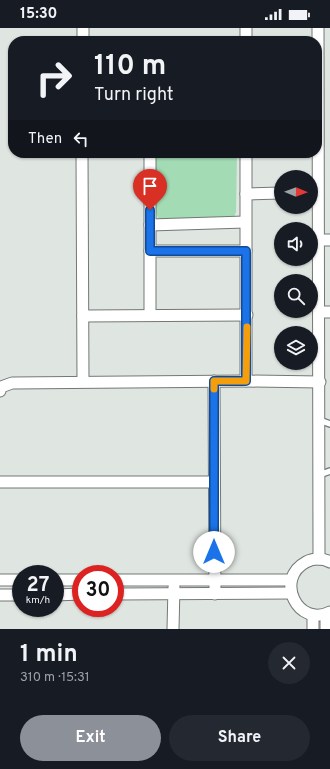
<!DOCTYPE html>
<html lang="en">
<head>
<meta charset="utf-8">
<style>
	:root { --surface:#171b24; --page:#242831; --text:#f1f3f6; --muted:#9ea1a6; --accent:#8c9099 }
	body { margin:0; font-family:Overpass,sans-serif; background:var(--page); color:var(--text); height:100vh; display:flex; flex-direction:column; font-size:15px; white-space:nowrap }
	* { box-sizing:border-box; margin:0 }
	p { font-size:13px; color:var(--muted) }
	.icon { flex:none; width:22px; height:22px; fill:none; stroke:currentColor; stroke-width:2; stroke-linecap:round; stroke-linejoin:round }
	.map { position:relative; height:601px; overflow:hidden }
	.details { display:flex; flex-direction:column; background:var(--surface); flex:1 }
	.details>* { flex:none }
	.hud { position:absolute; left:8px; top:8px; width:314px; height:122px; border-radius:16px; box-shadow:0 1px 3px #0004; background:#171b24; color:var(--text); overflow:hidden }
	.needle { width:26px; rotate:91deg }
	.buttons { position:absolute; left:274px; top:142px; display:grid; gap:8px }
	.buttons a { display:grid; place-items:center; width:44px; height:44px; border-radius:50%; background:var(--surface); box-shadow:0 1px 3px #0004; font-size:20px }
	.speed { position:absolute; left:12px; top:537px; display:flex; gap:8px; font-size:20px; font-weight:700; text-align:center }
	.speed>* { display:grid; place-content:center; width:52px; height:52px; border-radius:50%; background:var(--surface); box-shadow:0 1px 3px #0004; line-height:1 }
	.speed small { font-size:10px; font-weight:400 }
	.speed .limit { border:6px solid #d22; background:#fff; color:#111 }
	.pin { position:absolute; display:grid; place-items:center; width:34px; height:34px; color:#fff; margin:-41px -17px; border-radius:50% 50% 50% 0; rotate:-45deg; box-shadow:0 0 4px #0007 }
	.pin .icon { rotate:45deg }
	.me { position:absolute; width:44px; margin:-22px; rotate:0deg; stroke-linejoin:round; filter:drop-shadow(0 0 3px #0008) }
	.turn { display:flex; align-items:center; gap:14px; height:84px; padding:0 20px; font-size:18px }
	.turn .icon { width:52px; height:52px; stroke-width:2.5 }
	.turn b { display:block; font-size:28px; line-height:34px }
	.then { display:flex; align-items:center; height:38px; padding:0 20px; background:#0003; gap:8px; font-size:15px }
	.round { display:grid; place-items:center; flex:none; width:42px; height:42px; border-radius:21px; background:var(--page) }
	.summary { display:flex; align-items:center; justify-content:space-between; height:68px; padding:0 20px }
	h1 { font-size:24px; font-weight:700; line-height:30px }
	.action { display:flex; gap:8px; margin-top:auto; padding:8px 20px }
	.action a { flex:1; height:46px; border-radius:24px; background:var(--accent); color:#fff; font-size:16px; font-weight:700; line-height:46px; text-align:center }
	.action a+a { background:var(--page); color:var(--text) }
	.status { display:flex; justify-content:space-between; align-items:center; height:28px; padding:0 20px; background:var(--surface); direction:ltr }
	.status svg { height:11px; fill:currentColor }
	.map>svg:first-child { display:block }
	.green { fill:#a2dbb4 }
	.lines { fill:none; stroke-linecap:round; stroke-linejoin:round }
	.lane-casing { stroke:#737874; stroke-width:8 }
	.street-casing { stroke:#737874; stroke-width:13 }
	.lane { stroke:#fff; stroke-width:5.5 }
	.street { stroke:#fff; stroke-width:11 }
	.route-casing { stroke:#114b97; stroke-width:10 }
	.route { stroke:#1a73e8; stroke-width:7 }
	.slow { stroke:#f59e0b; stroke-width:7 }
</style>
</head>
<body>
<div class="status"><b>15:30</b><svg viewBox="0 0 49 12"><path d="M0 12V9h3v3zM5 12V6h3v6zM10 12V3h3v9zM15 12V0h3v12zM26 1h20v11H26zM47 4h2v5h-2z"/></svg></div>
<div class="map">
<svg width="330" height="601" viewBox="0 0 330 601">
	<rect width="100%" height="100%" fill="#dfe5e1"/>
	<polygon class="green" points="156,125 237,125 236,184 234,189 229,190 162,191 158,190 156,185"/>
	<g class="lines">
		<defs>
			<g id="lane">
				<polyline points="319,392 330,396"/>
				<polyline points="319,447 330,443"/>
			</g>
			<g id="street">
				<polyline points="318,0 319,531"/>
				<polyline points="83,13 83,0"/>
				<polyline points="246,13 246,0"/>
				<polyline points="82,125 83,353"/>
				<polyline points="246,125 246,353"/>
				<polyline points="246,166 281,165"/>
				<polyline points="150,197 245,194"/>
				<polyline points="318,212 330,212"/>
				<polyline points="150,223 246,223"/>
				<polyline points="319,284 330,284"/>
				<polyline points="150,287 150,125"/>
				<polyline points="83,288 247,287"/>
				<polyline points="214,353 215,566"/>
				<polyline points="0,363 1,359 12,355 246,353 320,354"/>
				<polyline points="0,454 214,454"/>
				<path d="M330 534C323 530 313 530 306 534 274 551 298 600 330 584"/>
				<polyline points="0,552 21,552"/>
				<polyline points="55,552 81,552"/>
				<polyline points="115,552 291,552"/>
				<polyline points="115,566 291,565"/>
				<polyline points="0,567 21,567"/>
				<polyline points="55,567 81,566"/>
				<polyline points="326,586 326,601"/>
				<polyline points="173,601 174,559"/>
				<polyline points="313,601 313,587"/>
			</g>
		</defs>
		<use href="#lane" class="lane-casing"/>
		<use href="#street" class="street-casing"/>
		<use href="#lane" class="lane"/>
		<use href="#street" class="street"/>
	</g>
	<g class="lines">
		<defs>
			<polyline id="route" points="150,182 150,223 246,223 246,353 214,353 214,524"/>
		</defs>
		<use href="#route" class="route-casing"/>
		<use href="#route" class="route"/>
		<polyline class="slow" points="214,361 214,353 246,353 247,299"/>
	</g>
</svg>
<div class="buttons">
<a><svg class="needle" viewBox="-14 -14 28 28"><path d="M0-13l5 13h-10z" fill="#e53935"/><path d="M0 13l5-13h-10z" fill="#9ea1a6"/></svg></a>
<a><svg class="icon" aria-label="sound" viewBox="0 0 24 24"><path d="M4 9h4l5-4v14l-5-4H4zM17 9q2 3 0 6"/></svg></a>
<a><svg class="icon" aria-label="search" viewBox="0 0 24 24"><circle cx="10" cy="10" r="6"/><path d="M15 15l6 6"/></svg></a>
<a><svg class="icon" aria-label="layers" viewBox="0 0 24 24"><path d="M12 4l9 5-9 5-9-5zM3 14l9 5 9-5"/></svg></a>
</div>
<div class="speed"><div>27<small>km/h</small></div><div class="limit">30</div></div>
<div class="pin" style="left:150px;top:182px;background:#d93025"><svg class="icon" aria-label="arrive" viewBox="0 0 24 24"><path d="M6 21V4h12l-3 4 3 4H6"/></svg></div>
<svg class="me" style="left:214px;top:524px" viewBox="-20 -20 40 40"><circle r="19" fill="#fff"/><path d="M0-13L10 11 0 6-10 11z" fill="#1a73e8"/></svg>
<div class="hud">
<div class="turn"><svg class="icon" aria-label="right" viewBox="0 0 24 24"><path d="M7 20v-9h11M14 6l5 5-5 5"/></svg><div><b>110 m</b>Turn right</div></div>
<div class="then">Then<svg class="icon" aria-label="left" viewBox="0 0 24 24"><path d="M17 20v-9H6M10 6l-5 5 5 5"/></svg></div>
</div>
</div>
<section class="details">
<div class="summary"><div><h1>1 min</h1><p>310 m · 15:31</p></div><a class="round"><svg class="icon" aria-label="close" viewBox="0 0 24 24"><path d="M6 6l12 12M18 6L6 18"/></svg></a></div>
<div class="action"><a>Exit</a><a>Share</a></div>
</section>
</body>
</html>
